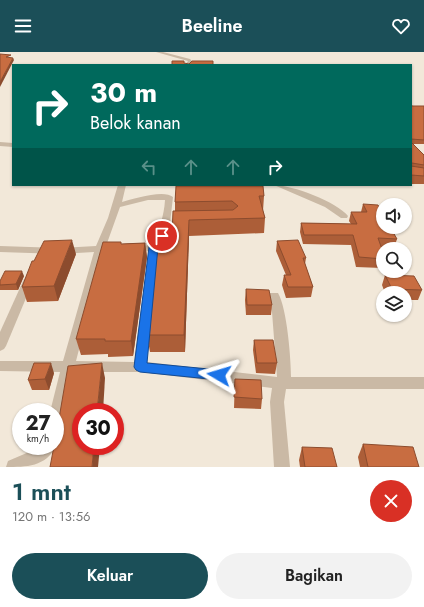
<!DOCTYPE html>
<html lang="id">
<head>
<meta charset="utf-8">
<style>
	:root { --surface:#fff; --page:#f2f2f2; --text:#222; --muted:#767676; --accent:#1b4f58 }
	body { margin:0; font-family:Jost,sans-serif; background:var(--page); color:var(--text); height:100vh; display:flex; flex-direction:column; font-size:15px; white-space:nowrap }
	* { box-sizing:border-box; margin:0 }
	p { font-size:13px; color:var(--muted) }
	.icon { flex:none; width:22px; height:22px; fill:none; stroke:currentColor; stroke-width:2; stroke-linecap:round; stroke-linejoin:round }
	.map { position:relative; height:415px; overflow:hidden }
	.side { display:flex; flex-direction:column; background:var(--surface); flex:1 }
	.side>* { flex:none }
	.banner { position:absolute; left:12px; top:12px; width:400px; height:122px; border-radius:0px; box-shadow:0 1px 3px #0004; background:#00695c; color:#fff; overflow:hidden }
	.tools { position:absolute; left:376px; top:146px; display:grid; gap:8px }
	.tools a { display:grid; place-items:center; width:36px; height:36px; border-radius:50%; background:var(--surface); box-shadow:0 1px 3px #0004; font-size:20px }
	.speed { position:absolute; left:12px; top:351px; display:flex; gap:8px; font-size:20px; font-weight:700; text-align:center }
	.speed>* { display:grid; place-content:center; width:52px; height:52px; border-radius:50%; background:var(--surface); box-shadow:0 1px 3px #0004; line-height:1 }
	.speed small { font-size:10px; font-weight:400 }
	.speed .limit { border:6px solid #d22; background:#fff; color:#111 }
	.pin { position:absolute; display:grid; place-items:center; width:34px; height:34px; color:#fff; margin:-17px; border:2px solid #fff; border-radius:50%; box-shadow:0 1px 4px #0007 }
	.me { position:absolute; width:44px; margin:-22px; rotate:277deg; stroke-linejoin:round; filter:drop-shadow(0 0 3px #0008) }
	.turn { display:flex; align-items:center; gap:14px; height:84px; padding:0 12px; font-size:18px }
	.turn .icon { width:52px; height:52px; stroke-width:2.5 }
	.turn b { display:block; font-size:28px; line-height:34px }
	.lanes { display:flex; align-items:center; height:38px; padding:0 12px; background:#0003; justify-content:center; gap:20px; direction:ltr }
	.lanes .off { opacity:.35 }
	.round { display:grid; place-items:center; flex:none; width:42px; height:42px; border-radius:21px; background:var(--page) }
	.headline { display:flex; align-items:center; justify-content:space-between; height:68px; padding:0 12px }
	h1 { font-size:24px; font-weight:600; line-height:30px; color:var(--accent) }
	.primary-button { display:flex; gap:8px; margin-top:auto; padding:8px 12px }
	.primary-button a { flex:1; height:46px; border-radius:24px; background:var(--accent); color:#fff; font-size:16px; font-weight:600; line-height:46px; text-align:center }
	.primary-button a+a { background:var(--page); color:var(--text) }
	header { display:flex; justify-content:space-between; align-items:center; height:52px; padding:0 12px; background:var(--accent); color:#fff; font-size:18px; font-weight:600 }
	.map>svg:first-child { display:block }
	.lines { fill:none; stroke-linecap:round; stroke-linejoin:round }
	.street { fill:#cab9a5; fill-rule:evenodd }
	.wall { fill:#ac5e38 }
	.shaded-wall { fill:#8c4c2e }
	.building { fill:#c86d41; stroke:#8c4c2e }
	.route { fill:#1a73e8; stroke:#114b97 }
</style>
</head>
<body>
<header><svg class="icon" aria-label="menu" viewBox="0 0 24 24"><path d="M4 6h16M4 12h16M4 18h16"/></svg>Beeline<svg class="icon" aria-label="heart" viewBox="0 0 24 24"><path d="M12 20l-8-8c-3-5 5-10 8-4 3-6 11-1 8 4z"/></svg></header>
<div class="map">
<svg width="424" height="415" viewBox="0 0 424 415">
	<rect width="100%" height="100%" fill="#f2e8d9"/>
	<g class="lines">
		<g class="street">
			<polygon points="156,0 163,0 190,7 192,9 189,13 185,13 188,9"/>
			<polygon points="0,90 13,91 13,95 0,94"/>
			<path d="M118 133H126L122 150C133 147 164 137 173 145L170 171 159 195 147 310 277 325 272 260 268 244 270 241H278C287 256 291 307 291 325H424V337H286L284 350 290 415H274L270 350 272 336 140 320H74L62 371 60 376 55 378V360H50L60 320 0 319V309H63L94 200 60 202 0 200V194L60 196 96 194 108 166ZM148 148H165C164 165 159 178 151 193L133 195 128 198 133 201 149 199 134 310 76 309 104 200 115 201 120 198 118 196 106 194 120 155Z"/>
			<path d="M274 133C292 133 337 150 348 164L347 166H341L325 155Z"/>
			<polygon points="29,224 34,227 6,294 4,297 0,299 0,280 24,227"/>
			<path d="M55 392 56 394C46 415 26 415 6 415L8 409 29 400 36 394H55Z"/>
		</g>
	</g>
	<g class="wall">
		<polygon points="411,52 412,54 424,54 424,92 413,92 424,103 424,132 411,132"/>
		<polygon points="177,133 262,133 264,144 263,159 265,166 264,181 189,184 185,300 150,300 147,283 160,189 172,182 175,159 175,150"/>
		<polygon points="363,152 397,187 394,196 381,196 383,200 383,214 382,216 356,215 351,193 303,192 300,180 301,171 351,172 349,169 351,160 361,160"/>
		<polygon points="277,189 306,206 305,212 313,235 311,245 286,246 282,233 284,223 286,223 276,199"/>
		<polygon points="145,191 147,205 133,304 108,305 108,302 81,303 76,287 121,192"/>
		<polygon points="76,202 58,249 27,250 22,235"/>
		<polygon points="385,223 422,238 418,248 405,248 405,241 385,241 382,233"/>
		<polygon points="24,224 18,238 0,238 0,229"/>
		<polygon points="246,237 272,253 271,263 246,263 245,248"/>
		<polygon points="254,288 277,311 275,322 256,321 253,298"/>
		<polygon points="54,321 49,338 32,338 28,328"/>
		<polygon points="235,327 262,347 261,357 234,356"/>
		<polygon points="363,392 419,415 360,415 358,405"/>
		<polygon points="302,395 337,415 300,415 299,408"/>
	</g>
	<g class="shaded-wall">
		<polygon points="13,6 14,8 0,35 0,30"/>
		<polygon points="189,168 189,184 185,300 184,283"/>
		<polygon points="72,188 76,202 58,249 54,234"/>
		<polygon points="145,191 147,205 133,304 131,289"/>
		<polygon points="22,219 24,224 18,238 16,232"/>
		<polygon points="51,311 54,321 49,338 45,327"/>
		<polygon points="102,311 105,326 103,360 97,360"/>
		<polygon points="94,394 100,394 98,415 92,415"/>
	</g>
	<g class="building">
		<polygon points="0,2 11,3 6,5 13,6 0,30"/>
		<polygon points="172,9 184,9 184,11 189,12 192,9 213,9 213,13 172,13"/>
		<polygon points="411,52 412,54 424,54 424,88 411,87"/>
		<polygon points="411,90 424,103 424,113 412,111 411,110"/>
		<polygon points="411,114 424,116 424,124 411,123"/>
		<polygon points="176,134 263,134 264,144 259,144 265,166 189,168 184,283 147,283 158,189 160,189 161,182 172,182 173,159 233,158 238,154 232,149 175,150"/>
		<polygon points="363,152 378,153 383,162 383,175 390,175 397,187 378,186 383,200 383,207 359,205 353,183 304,183 301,171 357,172 351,160 367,160"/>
		<polygon points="72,188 54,234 22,235 32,209 34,209 44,189"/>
		<polygon points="298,188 306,206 303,206 313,235 288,235 284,223 291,223 277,189"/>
		<polygon points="103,190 121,190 121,192 145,191 131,289 105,289 105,287 76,287"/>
		<polygon points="5,219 22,219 16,232 0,233 0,229"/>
		<polygon points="385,223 414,224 422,238 392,237"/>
		<polygon points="246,237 269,238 272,253 247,253"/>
		<polygon points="254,288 273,288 277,311 257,311"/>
		<polygon points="34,311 51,311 45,327 28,328"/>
		<polygon points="102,311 97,360 81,360 81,394 94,394 92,415 50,415 54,394 55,394 55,390 68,314"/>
		<polygon points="235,327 261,328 262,347 234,345"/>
		<polygon points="363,392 413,395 419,415 368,415"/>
		<polygon points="302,395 332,396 337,415 305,415"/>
	</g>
	<polygon class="route" points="162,181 166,184 158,195 147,311 219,318 224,320 225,323 224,327 219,328 140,320 136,318 134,315 149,195 159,182"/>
</svg>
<div class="tools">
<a><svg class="icon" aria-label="sound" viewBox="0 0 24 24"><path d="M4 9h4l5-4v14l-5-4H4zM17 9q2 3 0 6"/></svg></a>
<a><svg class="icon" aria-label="search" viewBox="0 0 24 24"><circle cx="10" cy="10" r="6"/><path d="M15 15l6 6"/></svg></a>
<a><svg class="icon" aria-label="layers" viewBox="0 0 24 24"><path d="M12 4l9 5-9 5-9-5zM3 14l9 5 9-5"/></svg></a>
</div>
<div class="speed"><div>27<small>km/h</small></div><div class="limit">30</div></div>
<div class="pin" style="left:162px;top:184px;background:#d93025"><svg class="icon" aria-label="arrive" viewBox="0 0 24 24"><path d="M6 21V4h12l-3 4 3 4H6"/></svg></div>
<svg class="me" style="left:219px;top:323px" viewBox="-20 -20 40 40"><path d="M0-17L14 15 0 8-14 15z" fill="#1a73e8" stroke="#fff" stroke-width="4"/></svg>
<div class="banner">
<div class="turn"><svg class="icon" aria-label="right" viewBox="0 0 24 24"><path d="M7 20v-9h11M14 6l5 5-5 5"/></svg><div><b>30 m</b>Belok kanan</div></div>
<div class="lanes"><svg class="icon off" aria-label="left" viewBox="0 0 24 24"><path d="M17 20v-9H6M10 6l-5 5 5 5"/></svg><svg class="icon off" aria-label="ahead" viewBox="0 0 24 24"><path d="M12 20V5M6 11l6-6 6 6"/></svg><svg class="icon off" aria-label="ahead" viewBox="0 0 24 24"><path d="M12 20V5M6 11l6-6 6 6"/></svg><svg class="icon" aria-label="right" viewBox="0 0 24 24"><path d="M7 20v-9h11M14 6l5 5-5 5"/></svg></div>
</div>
</div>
<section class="side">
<div class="headline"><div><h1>1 mnt</h1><p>120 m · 13:56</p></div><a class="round" style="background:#d93025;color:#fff"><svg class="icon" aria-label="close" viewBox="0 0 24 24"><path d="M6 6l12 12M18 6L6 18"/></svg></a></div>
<div class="primary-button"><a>Keluar</a><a>Bagikan</a></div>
</section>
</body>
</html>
